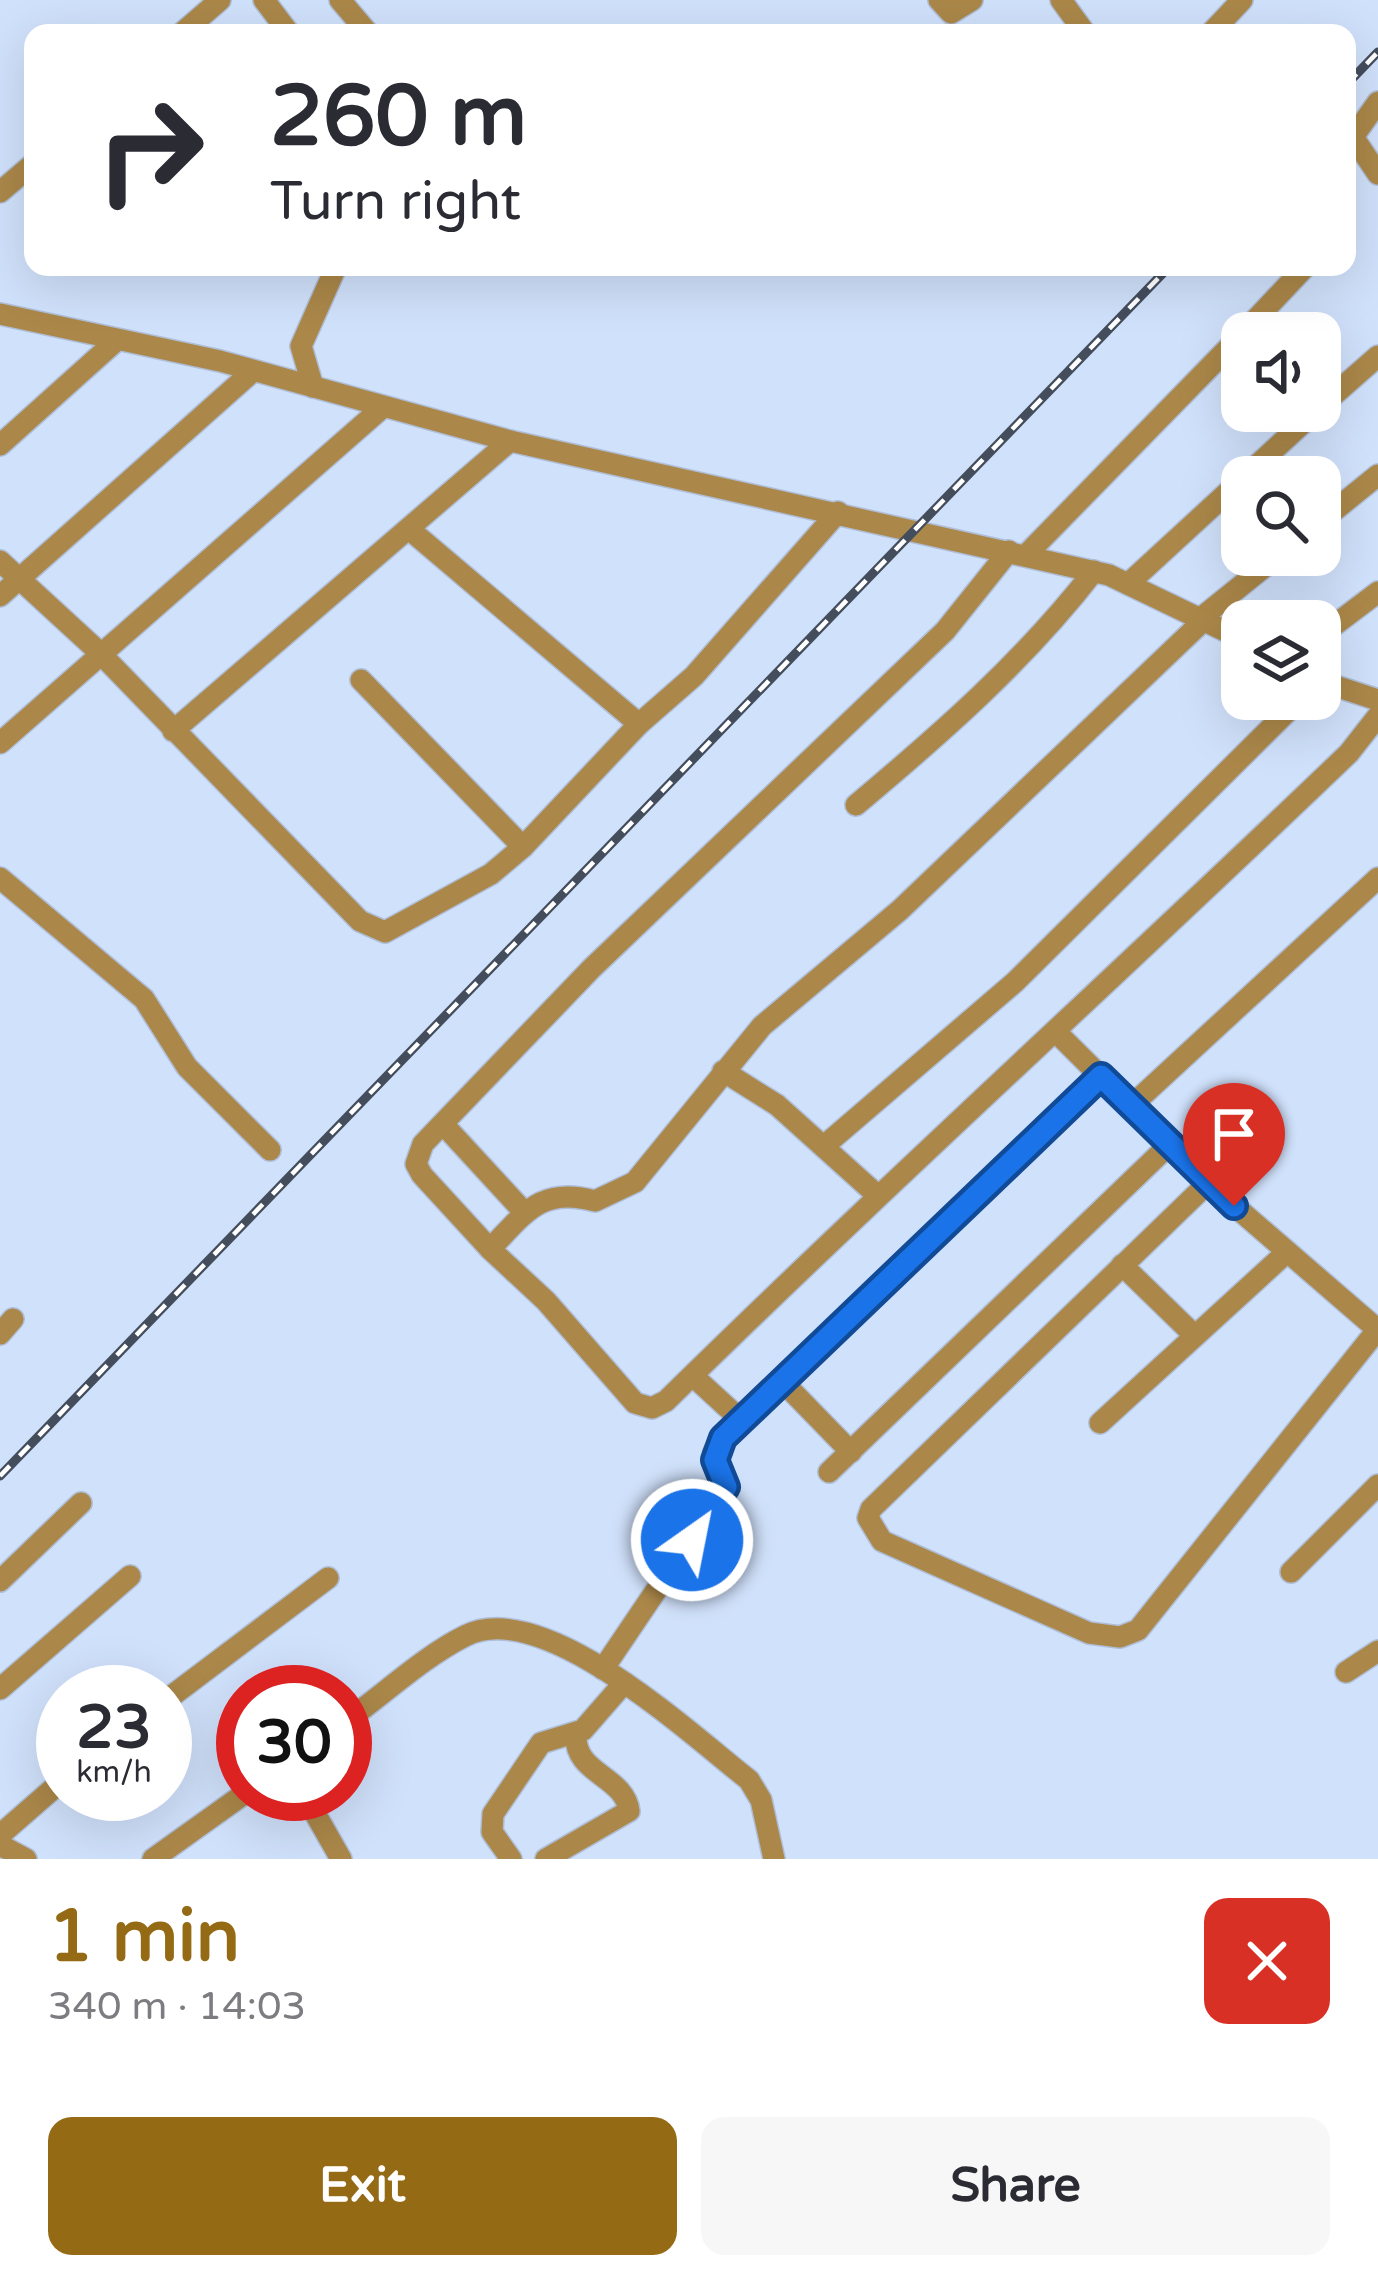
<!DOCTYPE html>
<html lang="en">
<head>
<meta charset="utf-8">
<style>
	:root { --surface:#fff; --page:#f7f7f7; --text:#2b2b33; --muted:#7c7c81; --accent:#946a15 }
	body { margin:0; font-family:"Varela Round",sans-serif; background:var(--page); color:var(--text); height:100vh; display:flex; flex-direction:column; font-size:45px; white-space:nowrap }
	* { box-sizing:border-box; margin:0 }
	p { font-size:39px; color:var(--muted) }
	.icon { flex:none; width:66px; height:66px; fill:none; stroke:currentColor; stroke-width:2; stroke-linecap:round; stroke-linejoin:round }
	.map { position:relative; height:1859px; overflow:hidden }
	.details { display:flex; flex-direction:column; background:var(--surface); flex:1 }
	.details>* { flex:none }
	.hud { position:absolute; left:24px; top:24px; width:1332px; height:252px; border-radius:24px; box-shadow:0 12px 48px #0002; background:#fff; color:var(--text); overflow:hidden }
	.fabs { position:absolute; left:1221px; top:312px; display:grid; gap:24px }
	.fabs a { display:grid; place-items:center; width:120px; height:120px; border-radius:24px; background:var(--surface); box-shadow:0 12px 48px #0002; font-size:60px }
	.speed { position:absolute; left:36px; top:1665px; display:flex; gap:24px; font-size:60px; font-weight:700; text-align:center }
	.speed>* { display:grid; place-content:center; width:156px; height:156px; border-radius:50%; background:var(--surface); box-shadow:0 12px 48px #0002; line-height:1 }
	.speed small { font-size:30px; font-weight:400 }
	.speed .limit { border:18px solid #d22; background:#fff; color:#111 }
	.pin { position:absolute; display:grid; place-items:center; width:102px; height:102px; color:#fff; margin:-123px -51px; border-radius:50% 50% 50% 0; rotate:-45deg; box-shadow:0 0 12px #0007 }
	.pin .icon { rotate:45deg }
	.me { position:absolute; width:132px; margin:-66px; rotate:33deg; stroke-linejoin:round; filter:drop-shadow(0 0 9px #0008) }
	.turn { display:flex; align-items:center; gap:42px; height:252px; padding:0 48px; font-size:54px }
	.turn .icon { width:156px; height:156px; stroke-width:2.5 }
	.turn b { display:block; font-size:84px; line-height:102px }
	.round { display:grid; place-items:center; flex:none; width:126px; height:126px; border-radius:24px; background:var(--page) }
	.head { display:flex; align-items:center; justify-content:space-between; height:204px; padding:0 48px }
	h1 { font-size:72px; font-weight:700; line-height:90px; color:var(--accent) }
	.primary-button { display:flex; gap:24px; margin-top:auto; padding:24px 48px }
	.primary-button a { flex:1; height:138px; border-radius:24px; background:var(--accent); color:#fff; font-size:48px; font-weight:700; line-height:138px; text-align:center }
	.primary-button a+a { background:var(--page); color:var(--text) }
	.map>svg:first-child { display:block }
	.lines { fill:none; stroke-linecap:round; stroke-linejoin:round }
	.minor-casing { stroke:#afbed6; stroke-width:24 }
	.minor { stroke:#ab8749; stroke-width:21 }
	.rail-casing { stroke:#434d5c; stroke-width:9 }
	.rail { stroke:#fff; stroke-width:4.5; stroke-dasharray:14; stroke-linecap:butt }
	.route-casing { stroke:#114b97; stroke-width:30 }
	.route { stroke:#1a73e8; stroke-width:21 }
</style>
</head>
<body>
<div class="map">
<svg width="1378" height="1859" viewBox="0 0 1378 1859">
	<rect width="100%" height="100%" fill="#d0e1fb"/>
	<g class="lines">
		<defs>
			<g id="minor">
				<polyline points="264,0 289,33"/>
				<polyline points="340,0 368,33"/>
				<polyline points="939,0 951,13 972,0"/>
				<polyline points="1061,0 1085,33"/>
				<polyline points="182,33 220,0"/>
				<polyline points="1211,33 1242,0"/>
				<polyline points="1378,102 1353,137 1378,174"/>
				<polyline points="0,192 33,164"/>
				<polyline points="0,314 220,361 510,441 1109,575 1242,639"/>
				<polyline points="1243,333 1305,267"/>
				<polyline points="313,387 301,346 336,267"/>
				<polyline points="1320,407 1378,356"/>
				<polyline points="0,445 117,340"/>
				<polyline points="1320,522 1378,475"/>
				<polyline points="409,529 639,724"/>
				<polyline points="1026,555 1242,334"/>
				<polyline points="0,561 99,652 360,921 385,932 491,874 523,847 639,724 694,676 838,512"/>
				<polyline points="1128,584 1316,411"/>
				<polyline points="0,596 253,371"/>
				<polyline points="1201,618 1279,555"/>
				<path d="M1205 619 900 910 762 1026 635 1182 595 1201C541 1186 525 1213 490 1249L546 1301 635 1403 652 1408 666 1401C890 1181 1122 971 1349 753L1378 716"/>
				<polyline points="1320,636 1378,592"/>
				<polyline points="361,680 523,847"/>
				<polyline points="1320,681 1378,700"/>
				<polyline points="173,731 510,441"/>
				<polyline points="0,743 383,407"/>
				<path d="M856 805C943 732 1024 661 1094 571"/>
				<polyline points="0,878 144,999 187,1067 270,1150"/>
				<polyline points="1057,1033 1208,1183 1378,1330"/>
				<polyline points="723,1071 777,1105 877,1195"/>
				<polyline points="1131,1106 1378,878"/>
				<polyline points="443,1124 525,1213"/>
				<polyline points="824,1146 1015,982 1300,699"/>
				<polyline points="1208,1183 871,1509 868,1518 882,1541 1089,1633 1120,1637 1138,1630 1378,1329"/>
				<polyline points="490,1249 422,1175 416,1164 423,1144 591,969 945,631 1009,551"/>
				<polyline points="1122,1265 1193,1334"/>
				<polyline points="0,1334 13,1319"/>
				<polyline points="693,1376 741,1420"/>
				<polyline points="782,1381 851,1452"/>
				<polyline points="1100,1423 1287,1252"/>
				<polyline points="829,1472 1170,1144"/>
				<polyline points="1291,1572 1378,1485"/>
				<polyline points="0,1581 81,1503"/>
				<polyline points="603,1669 726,1487 714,1452 723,1439 1101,1076"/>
				<polyline points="1346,1672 1378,1651"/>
				<polyline points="0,1689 130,1576"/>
				<polyline points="165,1701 328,1578"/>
				<path d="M345 1722C383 1695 423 1657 465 1636 543 1596 690 1734 749 1780L761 1800 774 1859"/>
				<polyline points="304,1794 341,1859"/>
				<polyline points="0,1835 63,1780"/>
				<polyline points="0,1845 26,1859"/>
				<polyline points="153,1859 244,1794"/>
				<polyline points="511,1859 492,1832 493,1814 541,1743 583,1730 624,1683"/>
				<path d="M546 1859 629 1811C625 1776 574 1774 576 1735"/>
			</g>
		</defs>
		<use href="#minor" class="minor-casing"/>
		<use href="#minor" class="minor"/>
		<defs>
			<g id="rail">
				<polyline points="1347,84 1378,52"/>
				<polyline points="0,1476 1169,267"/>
			</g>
		</defs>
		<use href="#rail" class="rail-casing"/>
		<use href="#rail" class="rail"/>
	</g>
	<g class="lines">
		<defs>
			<polyline id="route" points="692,1540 726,1487 715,1460 723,1438 1101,1076 1234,1206"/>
		</defs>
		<use href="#route" class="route-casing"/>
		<use href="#route" class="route"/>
	</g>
</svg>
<div class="fabs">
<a><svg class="icon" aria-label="sound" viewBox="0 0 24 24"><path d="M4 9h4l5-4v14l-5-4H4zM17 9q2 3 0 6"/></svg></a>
<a><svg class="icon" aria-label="search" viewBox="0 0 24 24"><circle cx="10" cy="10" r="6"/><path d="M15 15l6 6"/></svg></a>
<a><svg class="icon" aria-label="layers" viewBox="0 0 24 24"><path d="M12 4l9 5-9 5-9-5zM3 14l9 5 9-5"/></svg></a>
</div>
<div class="speed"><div>23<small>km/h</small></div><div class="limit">30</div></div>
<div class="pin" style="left:1234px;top:1206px;background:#d93025"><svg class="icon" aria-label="arrive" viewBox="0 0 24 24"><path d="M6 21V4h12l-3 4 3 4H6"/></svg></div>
<svg class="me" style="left:692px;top:1540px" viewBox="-20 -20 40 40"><circle r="17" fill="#1a73e8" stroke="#fff" stroke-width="3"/><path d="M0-11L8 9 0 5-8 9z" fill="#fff"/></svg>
<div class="hud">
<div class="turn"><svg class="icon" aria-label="right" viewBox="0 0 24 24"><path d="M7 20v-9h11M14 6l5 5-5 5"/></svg><div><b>260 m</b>Turn right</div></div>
</div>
</div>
<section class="details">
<div class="head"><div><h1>1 min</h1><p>340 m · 14:03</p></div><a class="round" style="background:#d93025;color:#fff"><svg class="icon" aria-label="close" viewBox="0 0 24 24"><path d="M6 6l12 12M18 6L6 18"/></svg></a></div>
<div class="primary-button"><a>Exit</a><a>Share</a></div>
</section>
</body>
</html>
